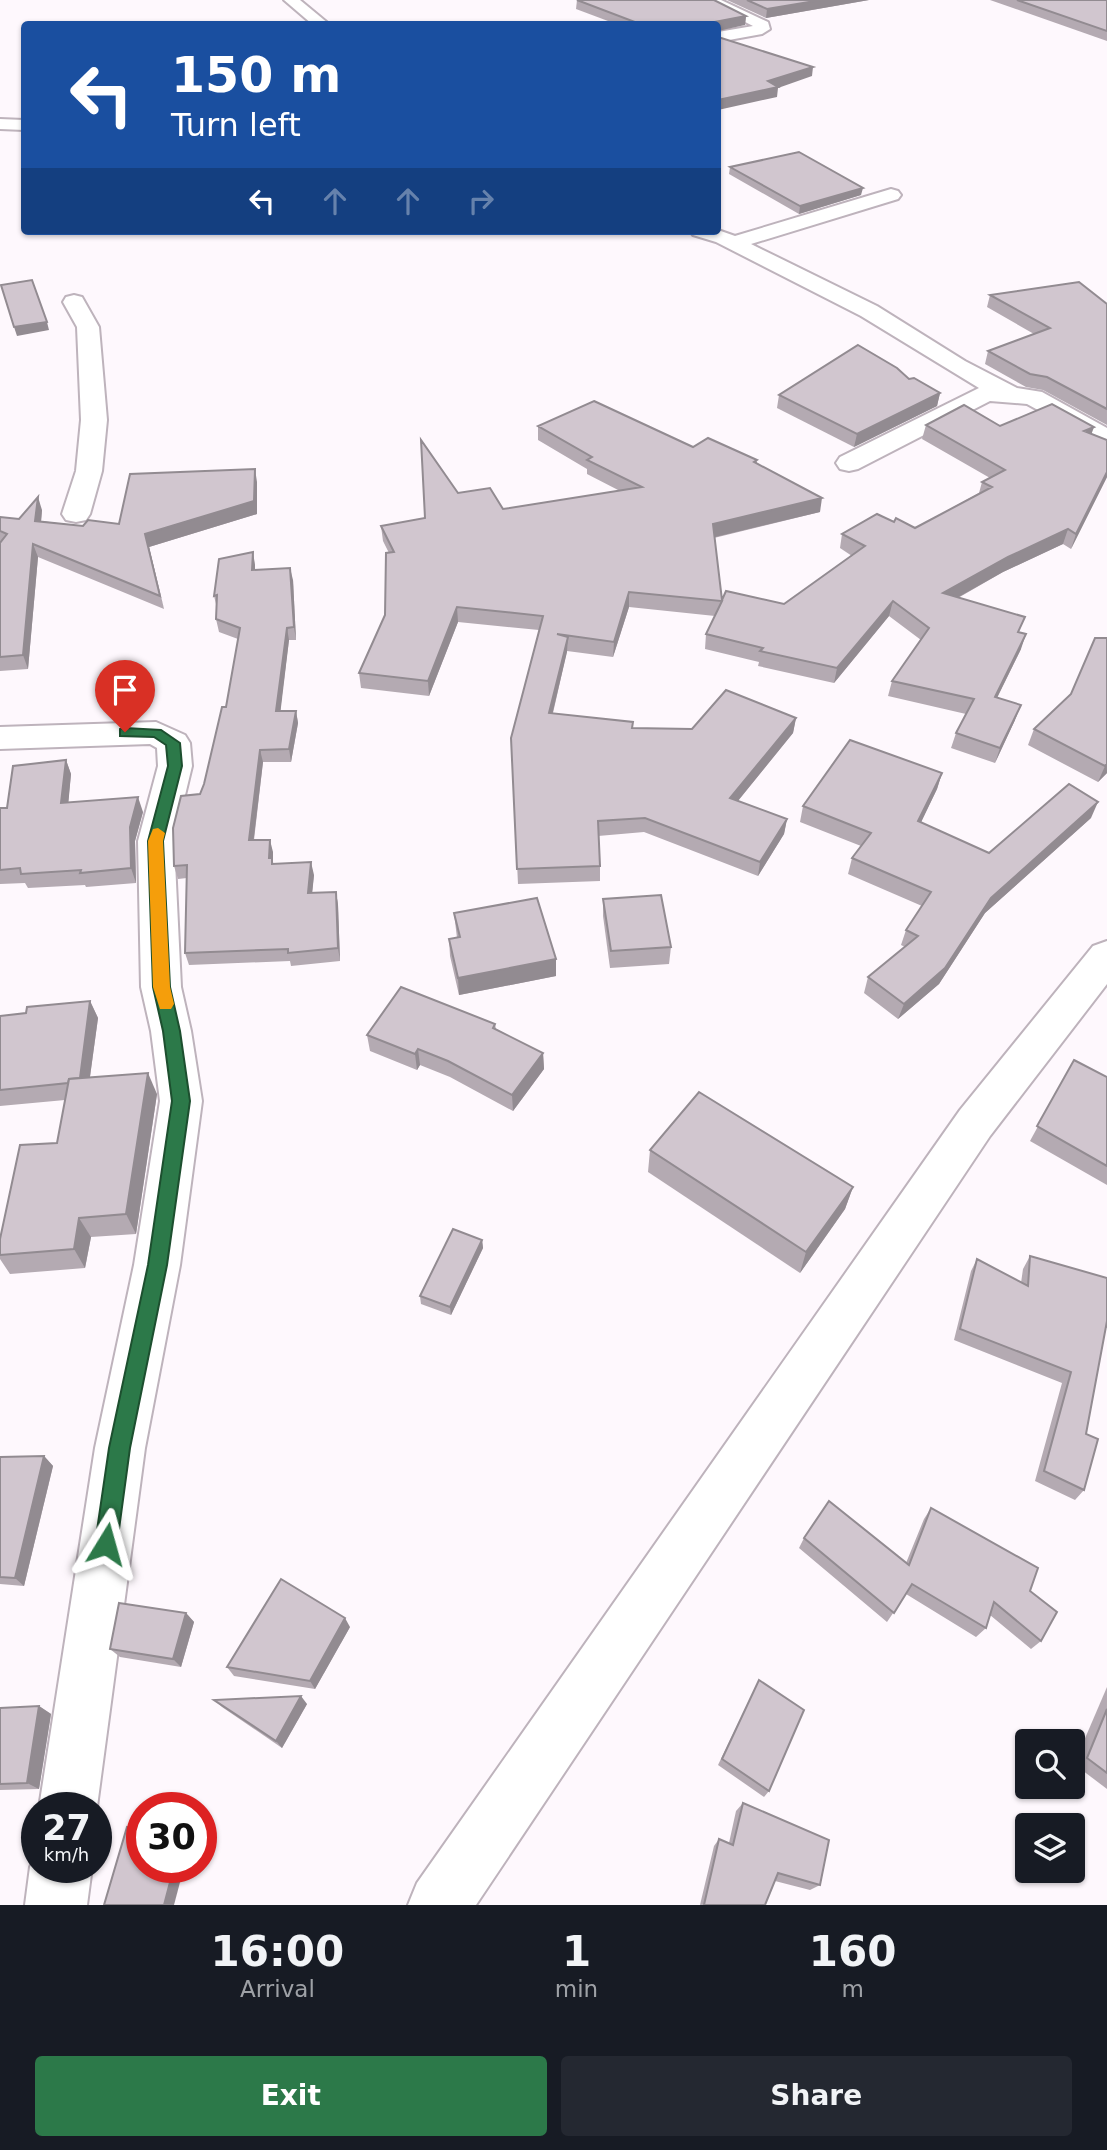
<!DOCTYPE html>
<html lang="en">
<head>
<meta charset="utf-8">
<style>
	:root { --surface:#171b24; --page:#242831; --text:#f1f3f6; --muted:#9ea1a6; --accent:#2c7949 }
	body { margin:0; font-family:"DejaVu Sans",sans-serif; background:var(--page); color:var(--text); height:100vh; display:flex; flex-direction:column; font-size:26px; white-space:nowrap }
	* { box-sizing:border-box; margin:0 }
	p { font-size:23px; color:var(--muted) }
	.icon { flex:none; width:38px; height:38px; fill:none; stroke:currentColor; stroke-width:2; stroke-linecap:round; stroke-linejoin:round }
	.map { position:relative; height:1905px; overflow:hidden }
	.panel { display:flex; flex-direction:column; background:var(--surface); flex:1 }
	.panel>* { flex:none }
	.hud { position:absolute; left:21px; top:21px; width:700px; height:214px; border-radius:7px; box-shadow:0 2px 5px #0004; background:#1a4fa0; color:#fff; overflow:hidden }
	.controls { position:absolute; left:1015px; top:1729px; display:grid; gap:14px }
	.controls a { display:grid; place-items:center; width:70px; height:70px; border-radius:7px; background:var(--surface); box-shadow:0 2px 5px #0004; font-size:35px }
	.speed { position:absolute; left:21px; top:1792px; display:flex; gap:14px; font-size:35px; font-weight:700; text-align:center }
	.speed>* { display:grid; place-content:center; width:91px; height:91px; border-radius:50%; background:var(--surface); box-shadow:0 2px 5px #0004; line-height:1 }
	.speed small { font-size:18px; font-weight:400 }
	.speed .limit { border:10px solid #d22; background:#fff; color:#111 }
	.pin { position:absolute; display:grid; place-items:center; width:60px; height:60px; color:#fff; margin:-72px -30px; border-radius:50% 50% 50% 0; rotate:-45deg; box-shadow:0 0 7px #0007 }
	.pin .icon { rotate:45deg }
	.me { position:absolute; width:77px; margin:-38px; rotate:8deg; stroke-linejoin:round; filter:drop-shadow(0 0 5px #0008) }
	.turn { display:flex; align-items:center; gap:24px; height:147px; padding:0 35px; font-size:32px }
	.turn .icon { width:91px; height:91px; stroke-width:2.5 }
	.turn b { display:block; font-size:49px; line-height:60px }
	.lanes { display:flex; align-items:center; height:66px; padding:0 35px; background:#0003; justify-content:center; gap:35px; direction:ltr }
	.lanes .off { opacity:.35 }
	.eta { display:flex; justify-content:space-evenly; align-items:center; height:119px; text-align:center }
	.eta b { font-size:42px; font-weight:700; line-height:49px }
	.primary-button { display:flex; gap:14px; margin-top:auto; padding:14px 35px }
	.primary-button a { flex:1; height:80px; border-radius:7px; background:var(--accent); color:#fff; font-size:28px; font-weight:700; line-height:80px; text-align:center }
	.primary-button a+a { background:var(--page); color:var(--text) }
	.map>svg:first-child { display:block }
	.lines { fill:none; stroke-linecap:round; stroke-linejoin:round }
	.minor-casing { stroke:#beb3bc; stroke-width:4 }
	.minor { fill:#fff; fill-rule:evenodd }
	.wall { fill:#b4aab2 }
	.shaded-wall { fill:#928b91 }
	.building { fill:#d1c6cf; stroke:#928b91; stroke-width:2 }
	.route { fill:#2c7949; stroke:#1d4f2f; stroke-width:2 }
	.slow { fill:#f59e0b }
</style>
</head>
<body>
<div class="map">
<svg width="1107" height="1905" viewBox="0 0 1107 1905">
	<rect width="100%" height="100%" fill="#fef8fd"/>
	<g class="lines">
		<defs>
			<g id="minor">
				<polygon points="284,0 300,0 329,24 312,24"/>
				<polygon points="702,0 721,0 768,22 770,29 762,34 718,42 718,32 753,26"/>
				<polygon points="0,119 24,120 24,130 0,129"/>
				<polygon points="891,189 898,191 901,195 898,199 751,244 877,306 965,361 1017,388 1042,392 1107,428 1107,446 1098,443 1027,404 990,401 858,469 849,471 840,469 836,463 840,457 979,388 861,316 716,242 693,235 690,231 718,230 735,236"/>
				<polygon points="74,295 82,297 99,327 107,420 102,471 90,514 86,520 76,522 66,520 62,514 76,471 81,420 77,327 63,302 66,297"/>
				<polygon points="156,722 185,735 190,743 192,766 174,841 181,987 191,1031 202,1101 180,1265 145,1448 96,1814 96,1808 39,1808 95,1448 134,1265 160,1101 151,1031 141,987 138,841 158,766 157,748 150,744 0,749 0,727"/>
				<polygon points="1107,941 1107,984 990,1136 476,1905 408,1905 417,1883 960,1110 1093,946"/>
				<polygon points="37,1852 37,1867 92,1867 87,1905 25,1905 30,1867"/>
			</g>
		</defs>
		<use href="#minor" class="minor-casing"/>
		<use href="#minor" class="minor"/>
	</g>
	<g class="wall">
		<polygon points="577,0 746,16 745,25 616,24 576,9"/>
		<polygon points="727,0 869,0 766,18"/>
		<polygon points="990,0 1107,0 1107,41"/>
		<polygon points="730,167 861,195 799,214 729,174"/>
		<polygon points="990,295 1107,304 1107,425 1043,390 1026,387 985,364 988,351 1034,334 987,307"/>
		<polygon points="909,379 940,393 937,406 854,447 777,408 779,395"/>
		<polygon points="926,425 1000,426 1091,434 1107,440 1107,477 1071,549 1063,544 1003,572 958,598 1020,633 1021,649 997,698 1015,720 995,763 951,748 956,733 966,714 888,696 892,681 921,640 889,616 834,683 758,666 759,662 705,649 706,634 715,616 629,607 613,657 567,651 553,713 633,728 692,729 796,718 793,733 738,801 787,819 784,834 758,876 644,832 598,836 600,866 600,881 518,884 511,738 539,630 458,622 429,696 361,688 359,673 385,615 389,553 383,541 381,526 425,518 458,493 503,509 620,491 587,474 587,469 538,440 538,426 693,447 757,460 757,463 820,512 714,538 722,600 784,604 852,556 840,548 842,534 894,522 915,528 979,493 982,482 990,478 922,439"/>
		<polygon points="257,482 257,514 149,547 164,609 38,557 28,669 0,671 0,517 19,519 42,510 41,521 83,526 119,524"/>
		<polygon points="253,552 255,569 293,580 296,640 289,640 280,711 296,711 298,723 291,762 263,762 254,840 273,852 273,864 314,875 312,892 336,892 338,905 340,961 291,966 290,961 189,965 185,953 187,878 178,879 174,866 204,784 226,707 238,639 219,632 216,619 217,608 214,596"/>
		<polygon points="1107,638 1107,773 1098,782 1028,745 1034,729 1071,694"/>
		<polygon points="66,760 71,774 68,803 143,812 135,841 136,883 86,887 85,885 28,888 25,883 0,884 0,808 7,808"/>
		<polygon points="942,773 937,789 921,822 989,853 1091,818 985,913 939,984 898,1019 864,993 868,977 905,947 901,945 906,930 922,906 848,874 852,858 861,846 800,822 803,806"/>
		<polygon points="603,899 671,947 669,964 610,968 603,916"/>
		<polygon points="454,913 556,959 556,976 459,995 450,956 449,939 457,938"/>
		<polygon points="90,1001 98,1018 90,1077 157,1094 136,1234 91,1237 85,1268 10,1274 0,1259 0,1239 57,1143 65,1100 0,1106 0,1016 26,1013"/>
		<polygon points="495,1024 496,1029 543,1053 544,1069 513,1111 450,1077 420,1065 417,1070 370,1051 367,1035"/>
		<polygon points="1074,1060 1107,1077 1107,1185 1030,1141"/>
		<polygon points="650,1150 853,1187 845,1209 800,1273 648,1172"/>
		<polygon points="482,1240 483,1248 451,1315 421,1304 420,1296"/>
		<polygon points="1030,1256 1107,1278 1107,1328 1106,1328 1086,1434 1084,1490 1075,1500 1035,1481 1062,1383 954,1340 971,1271 977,1259 1021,1283 1023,1269"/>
		<polygon points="44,1456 53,1466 24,1586 0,1584 0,1457"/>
		<polygon points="931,1508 1030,1591 1041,1641 1031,1649 990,1615 986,1628 976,1637 906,1594 887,1622 799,1548 804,1538 906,1563 924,1519"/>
		<polygon points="186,1613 194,1622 181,1667 120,1657 110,1649"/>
		<polygon points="350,1627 315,1689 234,1676 227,1667"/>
		<polygon points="759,1680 769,1791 764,1797 718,1765"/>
		<polygon points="1107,1687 1107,1789 1074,1764"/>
		<polygon points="214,1700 307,1704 282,1748 222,1707"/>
		<polygon points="39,1706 51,1714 39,1789 0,1790 0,1708"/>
		<polygon points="743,1803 820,1885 810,1890 775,1881 765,1905 700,1905 714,1846 719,1839 729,1843 736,1811"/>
	</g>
	<g class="shaded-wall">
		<polygon points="821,0 869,0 766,18 767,9"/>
		<polygon points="746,16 745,25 718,31 718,24 704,24"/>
		<polygon points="813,67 812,76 778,88 777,97 718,110 718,100 768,81"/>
		<polygon points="863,188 861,195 799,214 800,206"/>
		<polygon points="47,322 49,330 17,336 14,327"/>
		<polygon points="940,393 937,406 854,447 857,434"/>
		<polygon points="1094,427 1089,441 1084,431"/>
		<polygon points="255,469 257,482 257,514 149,547 164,609 145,534"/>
		<polygon points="1107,472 1107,477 1071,549 1076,534"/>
		<polygon points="38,497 42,510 40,534 35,521"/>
		<polygon points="822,498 820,512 711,538 713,524"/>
		<polygon points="1068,529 1063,544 1003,572 939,608 943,593 1008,557"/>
		<polygon points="33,544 38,557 28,669 23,655"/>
		<polygon points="253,552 255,565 255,582 252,570"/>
		<polygon points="290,568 293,580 296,640 294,627"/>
		<polygon points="629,592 629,607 613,657 614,642"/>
		<polygon points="893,601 889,616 834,683 837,668"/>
		<polygon points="457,607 458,622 429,696 428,681"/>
		<polygon points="287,628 289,640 279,724 276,711"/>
		<polygon points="1026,634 1021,649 990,712 995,697"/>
		<polygon points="568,637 567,652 549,728 549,713"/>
		<polygon points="1021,705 1015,720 995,763 1000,748"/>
		<polygon points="296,711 298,723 291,762 289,749"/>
		<polygon points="796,718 793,733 728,813 730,798"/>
		<polygon points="260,750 263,762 252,853 249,840"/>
		<polygon points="66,760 71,774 67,818 61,803"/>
		<polygon points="1107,764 1107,773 1098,782 1105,766"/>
		<polygon points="942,773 937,789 914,837 918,821"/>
		<polygon points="138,797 143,812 135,841 136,883 131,868 130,827"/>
		<polygon points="1098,802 1091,818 985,913 939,984 898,1019 904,1004 991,898"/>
		<polygon points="787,819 784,834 758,876 760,862"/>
		<polygon points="270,840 273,852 273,862 275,871 269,858"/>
		<polygon points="311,862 314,875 311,905 308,893"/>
		<polygon points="336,892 338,905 340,961 338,948"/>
		<polygon points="556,959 556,976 459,995 458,978"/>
		<polygon points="90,1001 98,1018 87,1098 79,1082"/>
		<polygon points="418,1049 420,1065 417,1070 415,1054"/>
		<polygon points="543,1053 544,1069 513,1111 512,1095"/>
		<polygon points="148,1073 157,1094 136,1234 126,1214"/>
		<polygon points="853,1187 845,1209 800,1273 806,1252"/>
		<polygon points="79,1218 91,1237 85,1268 74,1249"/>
		<polygon points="482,1240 483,1248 451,1315 450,1307"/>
		<polygon points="44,1456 53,1466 24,1586 15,1578"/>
		<polygon points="186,1613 194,1622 181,1667 173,1659"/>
		<polygon points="345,1618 350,1627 315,1689 310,1681"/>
		<polygon points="301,1696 307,1704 282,1748 276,1741"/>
		<polygon points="39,1706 51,1714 39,1789 27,1783"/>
		<polygon points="174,1867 184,1867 174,1905 164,1905"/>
	</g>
	<g class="building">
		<polygon points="577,0 714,0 746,16 704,24 640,24"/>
		<polygon points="747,0 821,0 767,9"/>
		<polygon points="1017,0 1107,0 1107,31"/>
		<polygon points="718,37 813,67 768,81 778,87 718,100"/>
		<polygon points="799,152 863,188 800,206 730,167"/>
		<polygon points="32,280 47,322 14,327 1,285"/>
		<polygon points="1079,282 1107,304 1107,409 1047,377 1030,374 988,351 1050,328 990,295"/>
		<polygon points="858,345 897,368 909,379 914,378 940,393 857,434 779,395"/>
		<polygon points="594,401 693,447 708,438 757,460 754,462 822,498 713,524 722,600 726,591 784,604 865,546 842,534 877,514 894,522 896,518 915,528 992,487 982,482 1005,470 926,425 964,405 1000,426 1052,404 1094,427 1084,431 1107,440 1107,472 1076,534 1068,529 1008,557 943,593 1025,617 1018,632 1026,634 995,697 1021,705 1000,748 956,733 974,699 892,681 929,628 893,601 837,668 760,651 763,648 706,634 722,601 629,592 614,642 557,634 568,637 549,713 633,722 632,728 692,729 726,690 796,718 730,798 787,819 760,862 645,818 598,821 600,866 517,869 511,738 543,616 457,607 428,681 359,673 385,615 386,553 394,552 381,526 425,518 421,440 458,493 490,488 503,509 642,487 587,460 592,457 538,426"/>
		<polygon points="255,469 254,501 145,534 160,596 33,544 23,655 0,657 0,543 7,534 0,531 0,517 19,519 38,497 35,521 83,526 88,520 119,524 130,474"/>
		<polygon points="253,552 252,570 290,568 294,627 287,628 276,711 296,711 289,749 260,750 249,840 270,840 269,858 272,858 272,864 311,862 308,893 336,892 338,948 288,953 288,949 185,953 187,865 174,866 173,828 181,796 200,794 204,784 222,707 226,707 240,628 216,619 217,595 214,596 219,559"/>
		<polygon points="1095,638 1107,638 1107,764 1105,766 1034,729 1071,694"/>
		<polygon points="850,740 942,773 918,821 989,853 1069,784 1098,802 991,898 945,968 904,1004 868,977 918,936 906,930 931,892 852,858 871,833 803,806"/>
		<polygon points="66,760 61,803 138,797 130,827 131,868 80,873 81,870 21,874 20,868 0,870 0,808 7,808 13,766"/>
		<polygon points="661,895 671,947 611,951 603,899"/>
		<polygon points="537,898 556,959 458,978 449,939 460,937 454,913"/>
		<polygon points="401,987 495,1024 493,1028 543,1053 512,1095 448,1061 418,1049 415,1054 367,1035"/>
		<polygon points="90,1001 80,1078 69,1079 68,1083 0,1090 0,1016 26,1013 27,1007"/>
		<polygon points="1074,1060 1107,1077 1107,1166 1037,1126"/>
		<polygon points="148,1073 126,1214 79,1218 74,1249 0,1255 0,1239 20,1145 57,1143 69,1079"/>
		<polygon points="699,1092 853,1187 806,1252 650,1150"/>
		<polygon points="453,1229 482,1240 450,1307 420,1296"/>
		<polygon points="1030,1256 1107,1278 1107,1321 1086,1434 1098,1439 1084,1490 1044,1471 1071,1372 960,1329 977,1259 1028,1286"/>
		<polygon points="44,1456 15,1578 0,1577 0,1457"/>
		<polygon points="829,1501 909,1565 931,1508 1038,1568 1030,1591 1057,1612 1041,1641 994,1602 986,1628 912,1584 894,1613 804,1538"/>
		<polygon points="281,1579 345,1618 310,1681 227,1667"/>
		<polygon points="119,1603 186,1613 173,1659 110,1649"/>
		<polygon points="759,1680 804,1710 769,1791 722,1759"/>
		<polygon points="301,1696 276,1741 214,1700"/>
		<polygon points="39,1706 27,1783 0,1784 0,1708"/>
		<polygon points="1107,1709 1107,1773 1087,1758"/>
		<polygon points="743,1803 829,1840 820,1885 778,1873 765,1905 704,1905 719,1839 733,1845"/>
		<polygon points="127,1827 142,1830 142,1867 174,1867 164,1905 104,1905"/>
	</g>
	<polygon class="route" points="125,728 161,730 180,743 182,766 163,841 170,987 180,1031 190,1101 167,1265 130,1448 117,1544 114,1551 106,1555 99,1551 95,1544 109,1448 148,1265 172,1101 163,1031 153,987 148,841 168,766 166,745 154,737 120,736 120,729"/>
	<polygon class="slow" points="158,828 165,833 163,841 170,987 174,1004 171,1009 160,1009 153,987 148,841 153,829"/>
</svg>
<div class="controls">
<a><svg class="icon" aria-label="search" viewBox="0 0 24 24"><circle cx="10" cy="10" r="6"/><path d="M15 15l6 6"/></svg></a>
<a><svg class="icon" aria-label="layers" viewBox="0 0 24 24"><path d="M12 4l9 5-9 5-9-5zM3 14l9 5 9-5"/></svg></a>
</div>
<div class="speed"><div>27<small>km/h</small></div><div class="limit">30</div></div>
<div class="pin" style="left:125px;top:732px;background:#d93025"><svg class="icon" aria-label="arrive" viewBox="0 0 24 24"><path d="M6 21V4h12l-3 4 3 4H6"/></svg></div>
<svg class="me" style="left:106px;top:1544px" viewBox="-20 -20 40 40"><path d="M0-17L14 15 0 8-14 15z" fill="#2c7949" stroke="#fff" stroke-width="4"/></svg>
<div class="hud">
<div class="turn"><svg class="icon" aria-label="left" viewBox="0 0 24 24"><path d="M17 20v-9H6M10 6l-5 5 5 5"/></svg><div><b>150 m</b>Turn left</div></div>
<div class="lanes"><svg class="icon" aria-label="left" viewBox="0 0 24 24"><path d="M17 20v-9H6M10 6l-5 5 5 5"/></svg><svg class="icon off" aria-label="ahead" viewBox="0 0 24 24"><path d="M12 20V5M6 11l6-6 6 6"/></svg><svg class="icon off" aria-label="ahead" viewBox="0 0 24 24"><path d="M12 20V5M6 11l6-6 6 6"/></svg><svg class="icon off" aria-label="right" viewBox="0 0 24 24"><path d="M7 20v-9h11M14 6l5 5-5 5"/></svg></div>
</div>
</div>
<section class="panel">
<div class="eta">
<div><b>16:00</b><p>Arrival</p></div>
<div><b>1</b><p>min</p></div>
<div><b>160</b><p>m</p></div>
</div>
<div class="primary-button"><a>Exit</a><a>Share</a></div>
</section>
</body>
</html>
